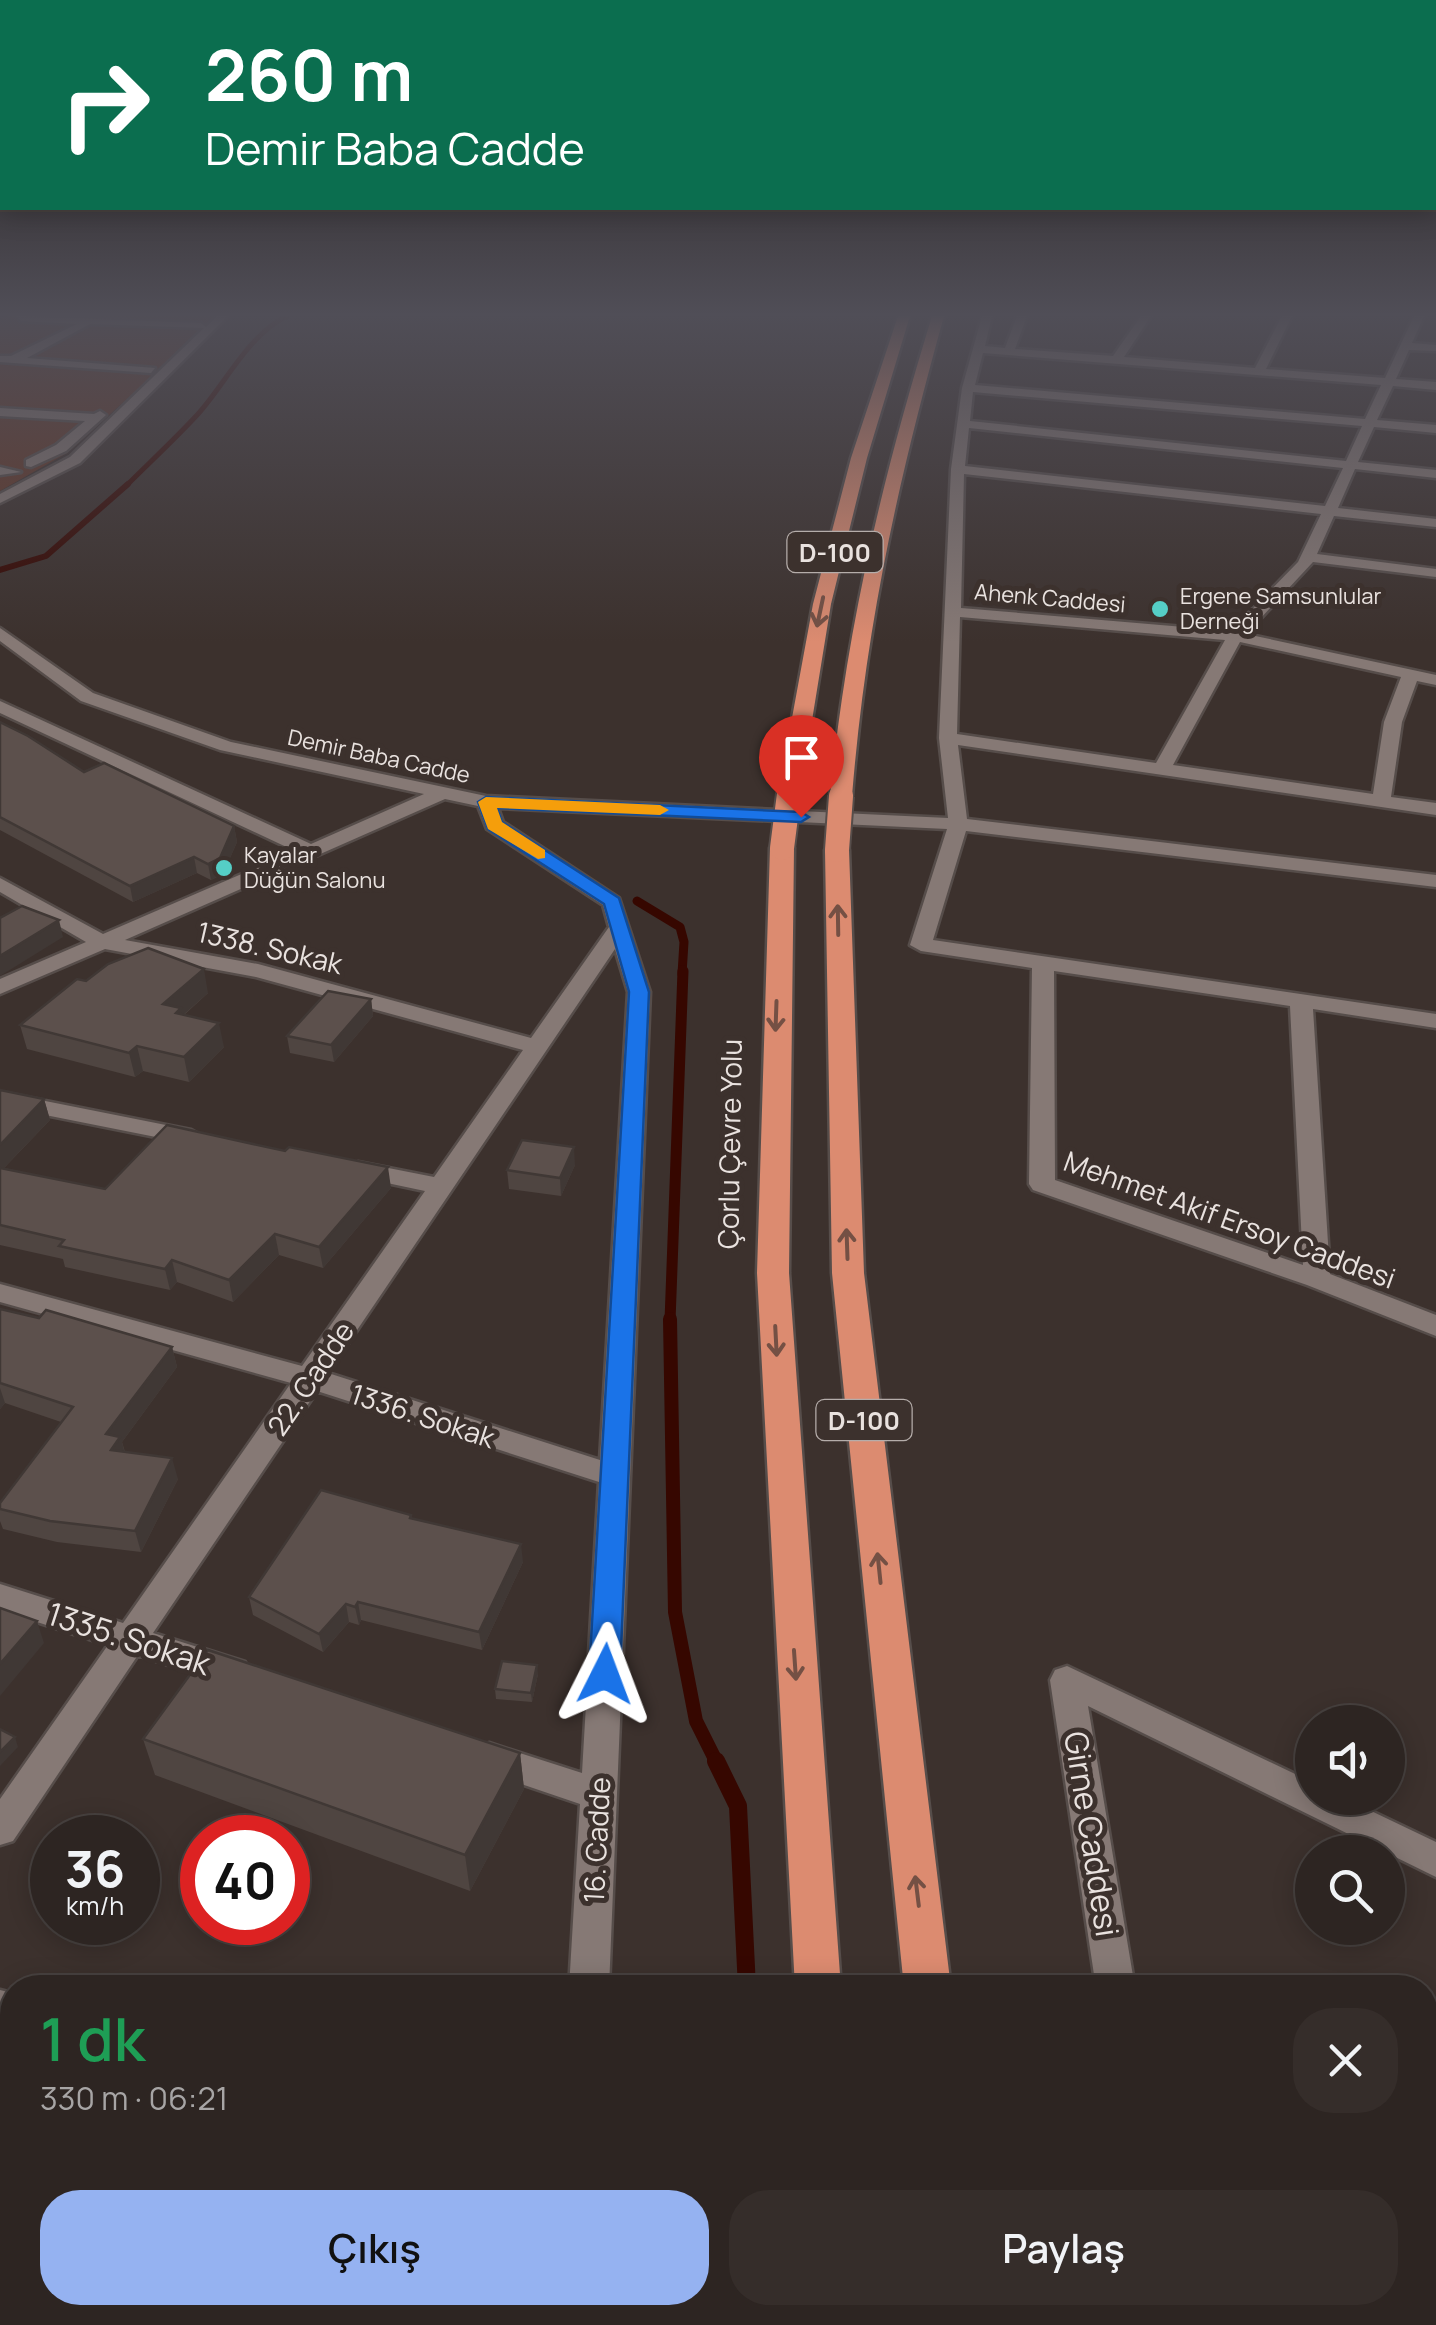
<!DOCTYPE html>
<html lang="tr">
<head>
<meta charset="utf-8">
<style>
	:root { --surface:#2d2522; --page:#352d2a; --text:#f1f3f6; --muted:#a7a5a5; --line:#484240; --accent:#95b2f1 }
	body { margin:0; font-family:Manrope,sans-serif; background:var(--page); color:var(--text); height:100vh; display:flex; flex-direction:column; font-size:38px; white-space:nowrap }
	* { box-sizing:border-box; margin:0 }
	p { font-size:32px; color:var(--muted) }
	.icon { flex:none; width:55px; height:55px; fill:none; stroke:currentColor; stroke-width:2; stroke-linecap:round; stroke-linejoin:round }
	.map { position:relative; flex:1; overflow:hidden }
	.panel { position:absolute; left:0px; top:1975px; width:1438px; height:350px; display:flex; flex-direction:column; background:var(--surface); border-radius:40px 40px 0 0; box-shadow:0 5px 25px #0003,0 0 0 2px var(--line) }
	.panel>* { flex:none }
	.guide { position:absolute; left:0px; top:0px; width:1438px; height:210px; box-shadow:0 5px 25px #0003,0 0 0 2px var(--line); background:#0b6e4f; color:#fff; overflow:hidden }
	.controls { position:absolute; left:1295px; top:1705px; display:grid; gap:20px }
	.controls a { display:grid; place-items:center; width:110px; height:110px; border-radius:50%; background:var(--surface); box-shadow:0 5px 25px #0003,0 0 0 2px var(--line); font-size:50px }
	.speed { position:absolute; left:30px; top:1815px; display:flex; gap:20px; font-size:50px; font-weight:700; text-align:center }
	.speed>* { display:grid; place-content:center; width:130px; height:130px; border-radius:50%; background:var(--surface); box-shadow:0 5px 25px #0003,0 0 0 2px var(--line); line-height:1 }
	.speed small { font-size:25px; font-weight:400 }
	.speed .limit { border:15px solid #d22; background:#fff; color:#111 }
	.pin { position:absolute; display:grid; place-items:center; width:85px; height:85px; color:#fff; margin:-102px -42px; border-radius:50% 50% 50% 0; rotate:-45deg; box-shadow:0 0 10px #0007 }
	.pin .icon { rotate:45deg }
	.me { position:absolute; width:110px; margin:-55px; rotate:3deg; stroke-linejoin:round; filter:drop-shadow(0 0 8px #0008) }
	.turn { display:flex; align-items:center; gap:35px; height:210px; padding:0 40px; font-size:45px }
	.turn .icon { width:130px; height:130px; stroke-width:2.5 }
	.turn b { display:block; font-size:70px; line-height:85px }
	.round { display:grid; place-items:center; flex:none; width:105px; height:105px; border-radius:40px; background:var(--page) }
	.summary { display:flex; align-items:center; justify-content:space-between; height:170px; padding:0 40px }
	h1 { font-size:60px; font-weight:600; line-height:75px; color:#1e9e55 }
	.primary-button { display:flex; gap:20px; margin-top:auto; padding:20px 40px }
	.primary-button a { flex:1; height:115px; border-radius:40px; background:var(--accent); color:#111; font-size:40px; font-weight:600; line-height:115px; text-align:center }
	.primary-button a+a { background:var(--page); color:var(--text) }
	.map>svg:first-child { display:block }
	.green { fill:#633626 }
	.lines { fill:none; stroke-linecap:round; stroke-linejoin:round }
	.stream-far5 { stroke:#360700; stroke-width:5 }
	.stream-far4 { stroke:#360700; stroke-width:6 }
	.stream-far3 { stroke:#360700; stroke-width:9 }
	.stream-far2 { stroke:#360700; stroke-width:11 }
	.stream-far1 { stroke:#360700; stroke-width:14 }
	.stream { stroke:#360700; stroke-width:18 }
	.minor-casing { stroke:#564d4a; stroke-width:5 }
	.highway-casing { stroke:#564d4a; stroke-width:5 }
	.minor { fill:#867975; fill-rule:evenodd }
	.highway { fill:#dc8b70; fill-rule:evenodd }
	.highway-bridge-casing { stroke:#564d4a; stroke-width:28; stroke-linecap:butt }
	.highway-bridge { stroke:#dc8b70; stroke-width:24 }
	.wall { fill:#4f4541 }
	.shaded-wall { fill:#403835 }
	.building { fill:#5c504c; stroke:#403835; stroke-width:2.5 }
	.oneway { stroke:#745044 }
	.route { fill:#1a73e8; stroke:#114b97; stroke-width:2.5 }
	.slow { fill:#f59e0b }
	.poi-dot { fill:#55cec6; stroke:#3c312d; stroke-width:4 }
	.labels { text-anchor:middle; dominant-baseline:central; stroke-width:10; stroke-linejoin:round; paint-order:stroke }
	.far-poi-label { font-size:22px; fill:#e9e2df; stroke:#3c312d; text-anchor:start }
	.far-street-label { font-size:22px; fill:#e9e2df; stroke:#3c312d }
	.shield { fill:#3c312d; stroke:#b5adaa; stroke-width:2.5 }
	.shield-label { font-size:25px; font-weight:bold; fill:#e9e2df }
	.street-label { font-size:28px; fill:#e9e2df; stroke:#3c312d }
	.near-street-label { font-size:32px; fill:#e9e2df; stroke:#3c312d }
</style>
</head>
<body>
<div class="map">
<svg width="1436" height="2325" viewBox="0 0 1436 2325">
	<rect width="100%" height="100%" fill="#3c312d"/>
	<polygon class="green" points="7,316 219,316 67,453 0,491 0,319"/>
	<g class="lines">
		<path class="stream-far5" d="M126 486C150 462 175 439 198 414 226 383 248 335 287 316"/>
		<polyline class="stream-far4" points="0,570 46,556 128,484"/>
		<polyline class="stream-far3" points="637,901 680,927 684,942 682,974"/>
		<polyline class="stream-far2" points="670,1321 683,971"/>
		<polyline class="stream-far1" points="670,1319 675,1612 696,1721 717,1763"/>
		<g class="stream">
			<polyline points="716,1761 738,1806 747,1988"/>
			<polyline points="760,2312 761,2325"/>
		</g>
		<defs>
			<g id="minor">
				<polygon points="17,316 201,323 206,327 217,316 228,316 80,463 0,503 0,494 70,457 204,328 90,324 27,358 155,368 151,373 0,362 0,356 11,356 77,324 21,321"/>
				<path d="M982 316H992L985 346 1005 348 1017 316H1027L1015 349 1113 356 1141 316H1151L1124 357 1255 368 1282 316H1292L1266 369 1385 378 1414 316H1424L1412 343 1436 345V351L1409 350 1396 379 1436 382V390L1393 386 1377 420 1436 425V433L1374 427 1358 462 1436 470V478L1355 469 1338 508 1436 519V527L1334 516 1317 554 1436 569V577L1313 562 1246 634 1436 675V685L1417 681 1402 722 1391 797 1436 803V815L958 745 967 819 1436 875V887L966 831 933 940 1436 1014V1028L1313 1009 1330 1274 1436 1315V1336L1307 1285 1033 1190 1029 1184 1032 968 921 951 910 945 947 829 498 808 503 822 619 898 650 992 609 1988H569L580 1804 477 1769 471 1758 477 1747 489 1743 582 1773 599 1482 317 1391 153 1633 245 1662 250 1672 245 1682 233 1686 138 1655 13 1841 0 1845V1799L108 1645 0 1610V1584L123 1623 291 1383 0 1302V1284L302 1366 425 1191 349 1175 345 1170 349 1165 358 1162 434 1177 523 1050 256 977 105 949 0 994V979L86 942 0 892V878L103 934 295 851 0 713V701L311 844 424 794 220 750 81 701 0 641V628L93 693 231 742 486 796 948 818 939 738 951 469 962 388ZM983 353 1381 385 1365 419 975 385ZM973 392 1362 426 1346 461 970 421ZM969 428 1343 468 1325 506 965 466ZM964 474 1321 514 1298 562 1231 631 961 608ZM960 617 1225 640 1156 763 957 734ZM1240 642 1401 677 1384 722 1373 794 1173 765ZM445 799 478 806 487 829 603 905 609 927 531 1038 258 964 125 940ZM615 949 628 992 600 1460 328 1373ZM1054 971 1290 1006 1303 1265 1055 1180Z"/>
				<polygon points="0,408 94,414 100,411 106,415 66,451 31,467 26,466 26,460 56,445 85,421 0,416"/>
				<polygon points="0,467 21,472 0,475"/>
				<polygon points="0,1092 191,1130 203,1137 191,1144 0,1106"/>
				<polygon points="1067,1666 1312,1782 1312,1798 1344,1798 1436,1842 1436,1877 1088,1706 1135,1988 1096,1988 1050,1680 1055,1670"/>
				<polygon points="0,1990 12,1993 12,2031 0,2028"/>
				<polygon points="1425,2266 1436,2270 1436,2317 1425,2312"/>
				<polygon points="551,2312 595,2312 594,2325 550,2325"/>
				<polygon points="1157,2312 1201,2312 1203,2325 1159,2325"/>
			</g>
			<g id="highway">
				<polygon points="898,316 910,316 867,458 831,604 800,794 789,801 778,794 813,604 851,458"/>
				<path d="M932 316H944C898 481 866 625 852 796L841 803 830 796C847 625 882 480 932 316Z"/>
				<polygon points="782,841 794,848 789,1273 841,1988 795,1988 757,1273 770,848"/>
				<polygon points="837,843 849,850 864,1273 951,1988 904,1988 832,1273 825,850"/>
				<polygon points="814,2312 868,2312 869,2325 815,2325"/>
				<polygon points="940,2312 994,2312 995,2325 941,2325"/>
			</g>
		</defs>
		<use href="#minor" class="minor-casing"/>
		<use href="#highway" class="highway-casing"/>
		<use href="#minor" class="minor"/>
		<use href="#highway" class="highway"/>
		<defs>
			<g id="highway-bridge">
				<polyline points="782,848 789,794"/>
				<polyline points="837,850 841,796"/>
			</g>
		</defs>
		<use href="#highway-bridge" class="highway-bridge-casing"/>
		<use href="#highway-bridge" class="highway-bridge"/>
	</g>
	<g class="wall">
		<polygon points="0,722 84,772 234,826 237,842 223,874 211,880 197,873 133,902 0,830"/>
		<polygon points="86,981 208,993 184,1015 224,1047 189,1082 143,1071 135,1077 27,1049 20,1025"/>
		<polygon points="371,999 373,1016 334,1062 290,1053 287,1036"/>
		<polygon points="0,1090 44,1099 50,1120 4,1168 105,1189 391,1188 323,1268 279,1255 233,1302 177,1282 170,1290 65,1267 63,1259 0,1245"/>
		<polygon points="575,1165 561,1196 509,1189 507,1170"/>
		<polygon points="0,1309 172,1347 177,1367 122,1442 125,1452 178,1479 141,1552 57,1542 3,1529 0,1521 0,1503 61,1422 5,1403 0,1409"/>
		<polygon points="411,1515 412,1518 523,1562 482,1650 361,1620 359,1625 349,1622 323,1652 253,1615 249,1597"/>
		<polygon points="538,1674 532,1702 496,1699 495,1689"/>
		<polygon points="143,1739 520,1753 524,1789 470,1891 155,1775"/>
	</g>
	<g class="shaded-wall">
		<polygon points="234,826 237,842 223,874 211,880 208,864"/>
		<polygon points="194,857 197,873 133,902 130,886"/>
		<polygon points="59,920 63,937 0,976 0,956"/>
		<polygon points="204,969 208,993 182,1016 163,1004"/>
		<polygon points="371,999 373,1016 334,1062 331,1045"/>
		<polygon points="219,1023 224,1047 189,1082 184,1057"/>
		<polygon points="137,1046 143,1071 135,1077 129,1053"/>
		<polygon points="44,1099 50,1120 0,1172 0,1145"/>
		<polygon points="574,1147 575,1165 561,1196 560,1178"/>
		<polygon points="388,1167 391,1188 323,1268 319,1247"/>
		<polygon points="275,1234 279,1255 233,1302 229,1280"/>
		<polygon points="172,1260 177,1282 170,1290 165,1269"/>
		<polygon points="172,1347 177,1367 122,1442 126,1458 112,1455 106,1434"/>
		<polygon points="0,1388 5,1403 0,1409"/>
		<polygon points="172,1458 178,1479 141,1552 135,1531"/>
		<polygon points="521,1544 523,1562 482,1650 479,1632"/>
		<polygon points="358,1602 361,1620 359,1625 355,1607"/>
		<polygon points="346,1604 349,1622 323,1652 319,1634"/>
		<polygon points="37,1621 44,1643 0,1696 0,1664"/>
		<polygon points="537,1665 538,1674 532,1702 531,1693"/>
		<polygon points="15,1737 18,1747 0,1766 0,1752"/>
		<polygon points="520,1753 524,1789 470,1891 465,1855"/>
	</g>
	<g class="building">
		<polygon points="0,722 28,736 84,772 104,763 234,826 220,858 208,864 194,857 130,886 0,817"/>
		<polygon points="22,906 59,920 0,956 0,918"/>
		<polygon points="148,948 204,969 163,1004 181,1008 176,1013 219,1023 184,1057 137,1046 129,1053 20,1025 77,979 86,981 108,964"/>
		<polygon points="328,991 371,999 331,1045 287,1036"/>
		<polygon points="0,1090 44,1099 0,1145"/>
		<polygon points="167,1125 285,1151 289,1147 388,1167 319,1247 275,1234 229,1280 172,1260 165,1269 59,1246 64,1240 0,1225 0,1168 105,1189"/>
		<polygon points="522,1140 574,1147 560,1178 507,1170"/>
		<polygon points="0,1309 39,1318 46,1310 172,1347 106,1434 120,1437 111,1450 172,1458 135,1531 50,1521 0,1509 0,1503 73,1407 0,1383"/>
		<polygon points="321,1490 411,1515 410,1518 521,1544 479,1632 358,1602 355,1607 346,1604 319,1634 249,1597"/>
		<polygon points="0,1608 37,1621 0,1664"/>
		<polygon points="208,1650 520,1753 465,1855 143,1739"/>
		<polygon points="502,1661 537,1665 531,1693 495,1689"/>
		<polygon points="0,1729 15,1737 0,1752"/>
		<polygon points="84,2312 183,2312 191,2317 186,2325 76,2325"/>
	</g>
	<defs><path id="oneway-shaft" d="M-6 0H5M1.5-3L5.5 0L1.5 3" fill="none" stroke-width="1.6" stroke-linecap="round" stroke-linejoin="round" transform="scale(2.5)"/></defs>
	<g class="oneway">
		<use href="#oneway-shaft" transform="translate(820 612) rotate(102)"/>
		<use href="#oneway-shaft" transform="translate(838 920) rotate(-91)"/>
		<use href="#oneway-shaft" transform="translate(776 1016) rotate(92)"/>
		<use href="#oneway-shaft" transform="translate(847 1244) rotate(-92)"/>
		<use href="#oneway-shaft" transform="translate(776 1341) rotate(87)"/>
		<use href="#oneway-shaft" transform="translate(879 1568) rotate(-96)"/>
		<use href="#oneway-shaft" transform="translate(795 1665) rotate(86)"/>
		<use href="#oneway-shaft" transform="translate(917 1891) rotate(-97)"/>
	</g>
	<linearGradient id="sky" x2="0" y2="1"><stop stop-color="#211b19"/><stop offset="0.49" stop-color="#504e57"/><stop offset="1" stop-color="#504e57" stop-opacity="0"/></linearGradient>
	<rect width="1436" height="642" fill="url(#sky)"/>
	<polygon class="route" points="486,797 801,812 809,817 801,822 497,808 502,822 619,898 649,992 620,1674 616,1684 605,1687 594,1684 589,1674 629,992 604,904 488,829 478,802"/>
	<polygon class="slow" points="486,797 660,805 669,810 660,815 497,808 502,822 545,850 545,858 538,859 488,829 478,802"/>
	<g class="poi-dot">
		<circle cx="1160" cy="609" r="10"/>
		<circle cx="224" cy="868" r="10"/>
	</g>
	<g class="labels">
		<g class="far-poi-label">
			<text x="1180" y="596">Ergene Samsunlular<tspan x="1180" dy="25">Derneği</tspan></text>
			<text x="244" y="855">Kayalar<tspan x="244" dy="25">Düğün Salonu</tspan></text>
		</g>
		<g class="far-street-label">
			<text transform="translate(1050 598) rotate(5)">Ahenk Caddesi</text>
			<text transform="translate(379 756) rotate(12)">Demir Baba Cadde</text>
		</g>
		<g class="shield">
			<rect x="787.5" y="532" width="95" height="40" rx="8"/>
			<rect x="816.5" y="1400" width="95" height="40" rx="8"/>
		</g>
		<g class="shield-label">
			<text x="835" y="552">D-100</text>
			<text x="864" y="1420">D-100</text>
		</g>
		<g class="street-label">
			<text transform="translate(270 947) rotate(13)">1338. Sokak</text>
			<text transform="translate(729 1144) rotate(-89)">Çorlu Çevre Yolu</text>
			<text transform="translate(1230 1219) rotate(20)">Mehmet Akif Ersoy Caddesi</text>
			<text transform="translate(310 1378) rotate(-56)">22. Cadde</text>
			<text transform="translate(423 1415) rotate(18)">1336. Sokak</text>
			<text transform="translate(596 1840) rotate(-87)">16. Cadde</text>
		</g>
		<g class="near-street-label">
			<text transform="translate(129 1638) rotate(18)">1335. Sokak</text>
			<text transform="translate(1092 1834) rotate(81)">Girne Caddesi</text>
		</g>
	</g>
</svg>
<div class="controls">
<a><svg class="icon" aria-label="sound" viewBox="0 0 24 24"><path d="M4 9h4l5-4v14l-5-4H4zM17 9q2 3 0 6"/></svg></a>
<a><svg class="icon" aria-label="search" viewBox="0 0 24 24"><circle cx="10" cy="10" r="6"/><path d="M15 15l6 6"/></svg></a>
</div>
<div class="speed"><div>36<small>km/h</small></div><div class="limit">40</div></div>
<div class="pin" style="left:801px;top:817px;background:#d93025"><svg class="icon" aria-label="arrive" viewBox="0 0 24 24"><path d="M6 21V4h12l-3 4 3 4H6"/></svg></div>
<svg class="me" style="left:605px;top:1674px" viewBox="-20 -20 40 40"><path d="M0-17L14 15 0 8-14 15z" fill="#1a73e8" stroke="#fff" stroke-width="4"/></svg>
<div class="guide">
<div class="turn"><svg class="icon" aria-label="right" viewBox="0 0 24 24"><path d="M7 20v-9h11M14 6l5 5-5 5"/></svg><div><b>260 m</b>Demir Baba Cadde</div></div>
</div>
<section class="panel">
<div class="summary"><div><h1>1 dk</h1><p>330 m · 06:21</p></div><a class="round"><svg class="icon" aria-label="close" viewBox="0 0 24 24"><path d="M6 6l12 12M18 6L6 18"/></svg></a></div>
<div class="primary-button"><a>Çıkış</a><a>Paylaş</a></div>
</section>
</div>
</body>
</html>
